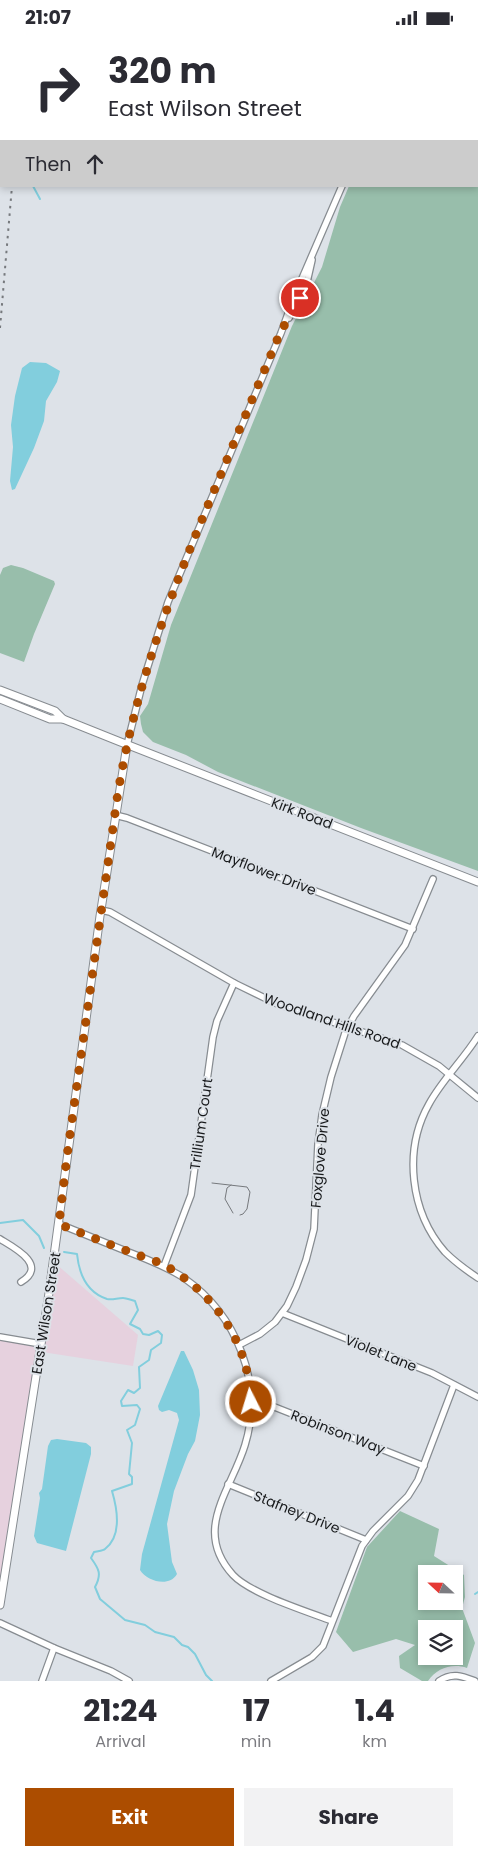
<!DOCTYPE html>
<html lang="en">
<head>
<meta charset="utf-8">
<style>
	:root { --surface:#fff; --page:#f2f2f3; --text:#2b2b33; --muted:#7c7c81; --accent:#ac4d00 }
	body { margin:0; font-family:Poppins,sans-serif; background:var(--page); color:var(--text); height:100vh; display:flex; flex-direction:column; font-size:19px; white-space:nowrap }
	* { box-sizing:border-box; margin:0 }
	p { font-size:16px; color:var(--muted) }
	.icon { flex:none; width:28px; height:28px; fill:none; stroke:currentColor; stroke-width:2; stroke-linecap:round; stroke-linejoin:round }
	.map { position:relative; height:1646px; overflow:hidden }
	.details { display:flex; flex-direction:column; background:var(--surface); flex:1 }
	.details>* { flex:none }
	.banner { position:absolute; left:0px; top:0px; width:479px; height:152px; box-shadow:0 2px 8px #0003; background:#fff; color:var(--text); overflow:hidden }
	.needle { width:32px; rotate:292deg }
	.tools { position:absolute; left:418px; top:1530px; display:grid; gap:10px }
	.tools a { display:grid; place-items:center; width:45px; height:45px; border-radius:0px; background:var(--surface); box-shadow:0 2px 8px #0003; font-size:25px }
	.pin { position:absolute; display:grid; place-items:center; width:42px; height:42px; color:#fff; margin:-21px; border:2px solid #fff; border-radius:50%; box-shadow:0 1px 5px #0007 }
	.me { position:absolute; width:55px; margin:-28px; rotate:355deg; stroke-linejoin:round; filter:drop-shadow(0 0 4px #0008) }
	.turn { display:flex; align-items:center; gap:18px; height:105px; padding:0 25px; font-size:22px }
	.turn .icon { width:65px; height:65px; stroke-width:2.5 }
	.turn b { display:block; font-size:35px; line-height:42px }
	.then { display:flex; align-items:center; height:48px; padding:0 25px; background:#0003; gap:10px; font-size:19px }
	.eta { display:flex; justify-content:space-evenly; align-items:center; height:85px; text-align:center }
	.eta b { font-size:30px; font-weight:700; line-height:35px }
	.button { display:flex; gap:10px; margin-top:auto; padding:10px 25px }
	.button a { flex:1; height:58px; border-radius:0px; background:var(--accent); color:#fff; font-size:20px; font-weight:700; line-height:58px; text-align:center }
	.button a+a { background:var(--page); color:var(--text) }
	.status { display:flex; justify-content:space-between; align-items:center; height:35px; padding:0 25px; background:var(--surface); direction:ltr }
	.status svg { height:14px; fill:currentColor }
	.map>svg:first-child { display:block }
	.commercial { fill:#e6d1de }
	.green { fill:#98beab; fill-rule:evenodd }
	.water { fill:#82cedd }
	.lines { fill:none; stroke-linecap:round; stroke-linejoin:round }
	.stream { stroke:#82cedd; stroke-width:2 }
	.minor-casing { stroke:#878c91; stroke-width:8 }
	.tertiary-casing { stroke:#878c91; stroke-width:9 }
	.minor { stroke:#fff; stroke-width:5.5 }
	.tertiary { stroke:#fff; stroke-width:7 }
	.tram { stroke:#76797d; stroke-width:1 }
	.rail { stroke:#76797d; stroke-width:2; stroke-dasharray:2.5 5; stroke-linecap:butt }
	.route { stroke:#ac4d00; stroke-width:9; stroke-dasharray:0 16.2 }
	.labels { text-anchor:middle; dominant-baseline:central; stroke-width:4; stroke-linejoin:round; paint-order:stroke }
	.street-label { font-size:14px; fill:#17191b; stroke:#dde2e8 }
</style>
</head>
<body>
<div class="status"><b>21:07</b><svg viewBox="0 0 49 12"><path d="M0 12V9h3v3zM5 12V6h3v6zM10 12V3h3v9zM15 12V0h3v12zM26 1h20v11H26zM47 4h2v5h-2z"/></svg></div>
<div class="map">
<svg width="478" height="1646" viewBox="0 0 478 1646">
	<rect width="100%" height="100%" fill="#dde2e8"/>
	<g class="commercial">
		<polygon points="56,1229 138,1300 133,1331 42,1317"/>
		<polygon points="0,1305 37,1310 0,1558"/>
	</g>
	<g class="green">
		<polygon points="411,0 478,0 478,836 361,793 218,737 186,720 153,707 143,697 141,689 140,681 148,669 171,590 292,291 322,232 340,172 349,151 478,151 478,1 411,1"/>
		<polygon points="11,530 23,533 54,546 55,549 34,599 24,627 0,618 0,540 3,533"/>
		<path d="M400 1476 439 1494 434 1521 464 1540 465 1562 462 1573 475 1608 467 1633C452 1628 437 1633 428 1646H422L400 1633 399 1621 415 1610 396 1604 353 1617 336 1597 367 1512ZM426 1539H454V1566H426ZM426 1594H454V1621H426Z"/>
	</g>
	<g class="water">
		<polygon points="30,327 46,328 60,336 57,347 46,366 44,386 34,413 15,454 12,455 10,446 13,412 11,390 15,361 22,333"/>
		<path d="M181 1316H184L193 1335 199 1355 200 1380 195 1406 188 1419 174 1456 167 1489 172 1527 177 1539C169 1553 147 1546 140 1535L142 1519 179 1385 177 1378 169 1375 162 1377 159 1375 158 1371Z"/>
		<polygon points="57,1404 86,1408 91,1412 91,1419 66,1516 37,1508 34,1501 40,1463 39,1458 42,1454 48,1411 51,1405"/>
	</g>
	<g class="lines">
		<g class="stream">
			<polyline points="47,1 47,0"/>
			<polyline points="33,151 40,164"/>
			<polyline points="0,1188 23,1185 39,1201 44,1213"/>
			<path d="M64 1217 77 1219C79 1239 86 1257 107 1264 113 1265 117 1263 123 1263 126 1263 131 1265 135 1266L138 1275 130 1289 140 1294 143 1299 149 1300 158 1296 162 1300 161 1308 151 1315 149 1325 139 1332 140 1353 134 1358 128 1355 121 1366 122 1371 137 1370 140 1374 135 1390 127 1395 132 1408 129 1439 132 1442V1449L112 1456C117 1473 122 1501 105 1514 103 1516 97 1516 94 1517L91 1523C99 1534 102 1539 95 1552L100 1564 125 1585 145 1590 155 1597 174 1602 182 1610 188 1612 195 1619 206 1640 212 1646"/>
			<polyline points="475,1559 478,1557"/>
		</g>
		<defs>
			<g id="minor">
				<polyline points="405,1 406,0"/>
				<polyline points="289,283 307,247 312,225"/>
				<polyline points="127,710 142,650 168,567 281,298 294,262 342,151"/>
				<polyline points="115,780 127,783 413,894"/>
				<polyline points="101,875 110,877 234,948 275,968 402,1010 439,1031 478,1063"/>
				<path d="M478 1001C463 1025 442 1045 429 1069 403 1115 410 1177 445 1217 455 1227 466 1235 478 1243"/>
				<path d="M59 1189C81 1198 104 1207 126 1216 146 1224 166 1231 184 1243 237 1280 264 1348 245 1410 231 1456 192 1495 233 1540 251 1559 306 1576 332 1586"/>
				<path d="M0 1204C13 1212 49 1230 21 1247"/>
				<polyline points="164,1231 191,1160 213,1002 217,986 234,948"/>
				<polyline points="282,1278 432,1338 478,1362"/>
				<polyline points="0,1302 41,1309"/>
				<polyline points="239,1310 260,1299 275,1287 287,1271 296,1252 306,1225 314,1194 318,1109 322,1080 331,1042 345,998 354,981 405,910 433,844"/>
				<polyline points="251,1367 272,1371 424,1431"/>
				<polyline points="228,1449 366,1505"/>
				<polyline points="0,1588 54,1613 111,1636 129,1646"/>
				<polyline points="42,1646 54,1613"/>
				<polyline points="271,1646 312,1622 323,1611 362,1511 373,1496 408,1461 418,1445 454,1350"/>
				<path d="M439 1646C452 1637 462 1641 475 1646"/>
			</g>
			<g id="tertiary">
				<polyline points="0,655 55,676 63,684 118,706 478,847"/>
				<polyline points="0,664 50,684 63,684"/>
				<polyline points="0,1570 48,1265 100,881 127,710"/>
			</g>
		</defs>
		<use href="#minor" class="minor-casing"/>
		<use href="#tertiary" class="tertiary-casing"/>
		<use href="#minor" class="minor"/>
		<use href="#tertiary" class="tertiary"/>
		<g class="tram">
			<polyline points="212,1148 247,1152 250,1157 247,1174 243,1179 240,1180"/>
			<polyline points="231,1150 227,1153 225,1164 233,1178"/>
		</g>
		<g class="rail">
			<polyline points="1,0 2,1"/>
			<polyline points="25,1 25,0"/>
			<polyline points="0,293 12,151"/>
		</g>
	</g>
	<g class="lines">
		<path class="route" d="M251 1367C249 1309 216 1260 166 1231 155 1225 142 1222 130 1217 106 1208 83 1199 59 1189L67 1121 117 764C135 649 174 550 219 444 239 395 260 346 280 298L300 263"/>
	</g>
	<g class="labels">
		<g class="street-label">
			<text transform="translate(302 778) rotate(21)">Kirk Road</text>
			<text transform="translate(264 836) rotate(21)">Mayflower Drive</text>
			<text transform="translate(332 986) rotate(19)">Woodland Hills Road</text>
			<text transform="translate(201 1089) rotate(-82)">Trillium Court</text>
			<text transform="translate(320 1123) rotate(-85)">Foxglove Drive</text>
			<text transform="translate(46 1278) rotate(-81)">East Wilson Street</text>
			<text transform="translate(381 1318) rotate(22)">Violet Lane</text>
			<text transform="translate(338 1397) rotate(21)">Robinson Way</text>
			<text transform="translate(297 1477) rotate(22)">Stafney Drive</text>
		</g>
	</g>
</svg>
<div class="tools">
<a><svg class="needle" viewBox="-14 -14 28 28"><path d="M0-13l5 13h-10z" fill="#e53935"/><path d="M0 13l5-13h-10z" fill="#7c7c81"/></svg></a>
<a><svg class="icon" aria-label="layers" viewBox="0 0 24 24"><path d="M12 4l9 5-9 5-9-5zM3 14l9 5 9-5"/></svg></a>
</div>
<div class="pin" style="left:300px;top:263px;background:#d93025"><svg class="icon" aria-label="arrive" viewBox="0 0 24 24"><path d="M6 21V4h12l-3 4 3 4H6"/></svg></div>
<svg class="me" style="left:251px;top:1367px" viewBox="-20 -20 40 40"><circle r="17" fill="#ac4d00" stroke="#fff" stroke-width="3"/><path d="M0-11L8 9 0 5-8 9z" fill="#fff"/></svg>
<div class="banner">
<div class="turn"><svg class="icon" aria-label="right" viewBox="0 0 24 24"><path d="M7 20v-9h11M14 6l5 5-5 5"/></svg><div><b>320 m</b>East Wilson Street</div></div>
<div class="then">Then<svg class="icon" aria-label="ahead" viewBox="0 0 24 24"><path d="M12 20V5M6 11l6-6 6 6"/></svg></div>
</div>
</div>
<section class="details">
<div class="eta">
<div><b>21:24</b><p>Arrival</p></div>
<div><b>17</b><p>min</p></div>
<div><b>1.4</b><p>km</p></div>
</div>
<div class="button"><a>Exit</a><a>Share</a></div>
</section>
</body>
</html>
